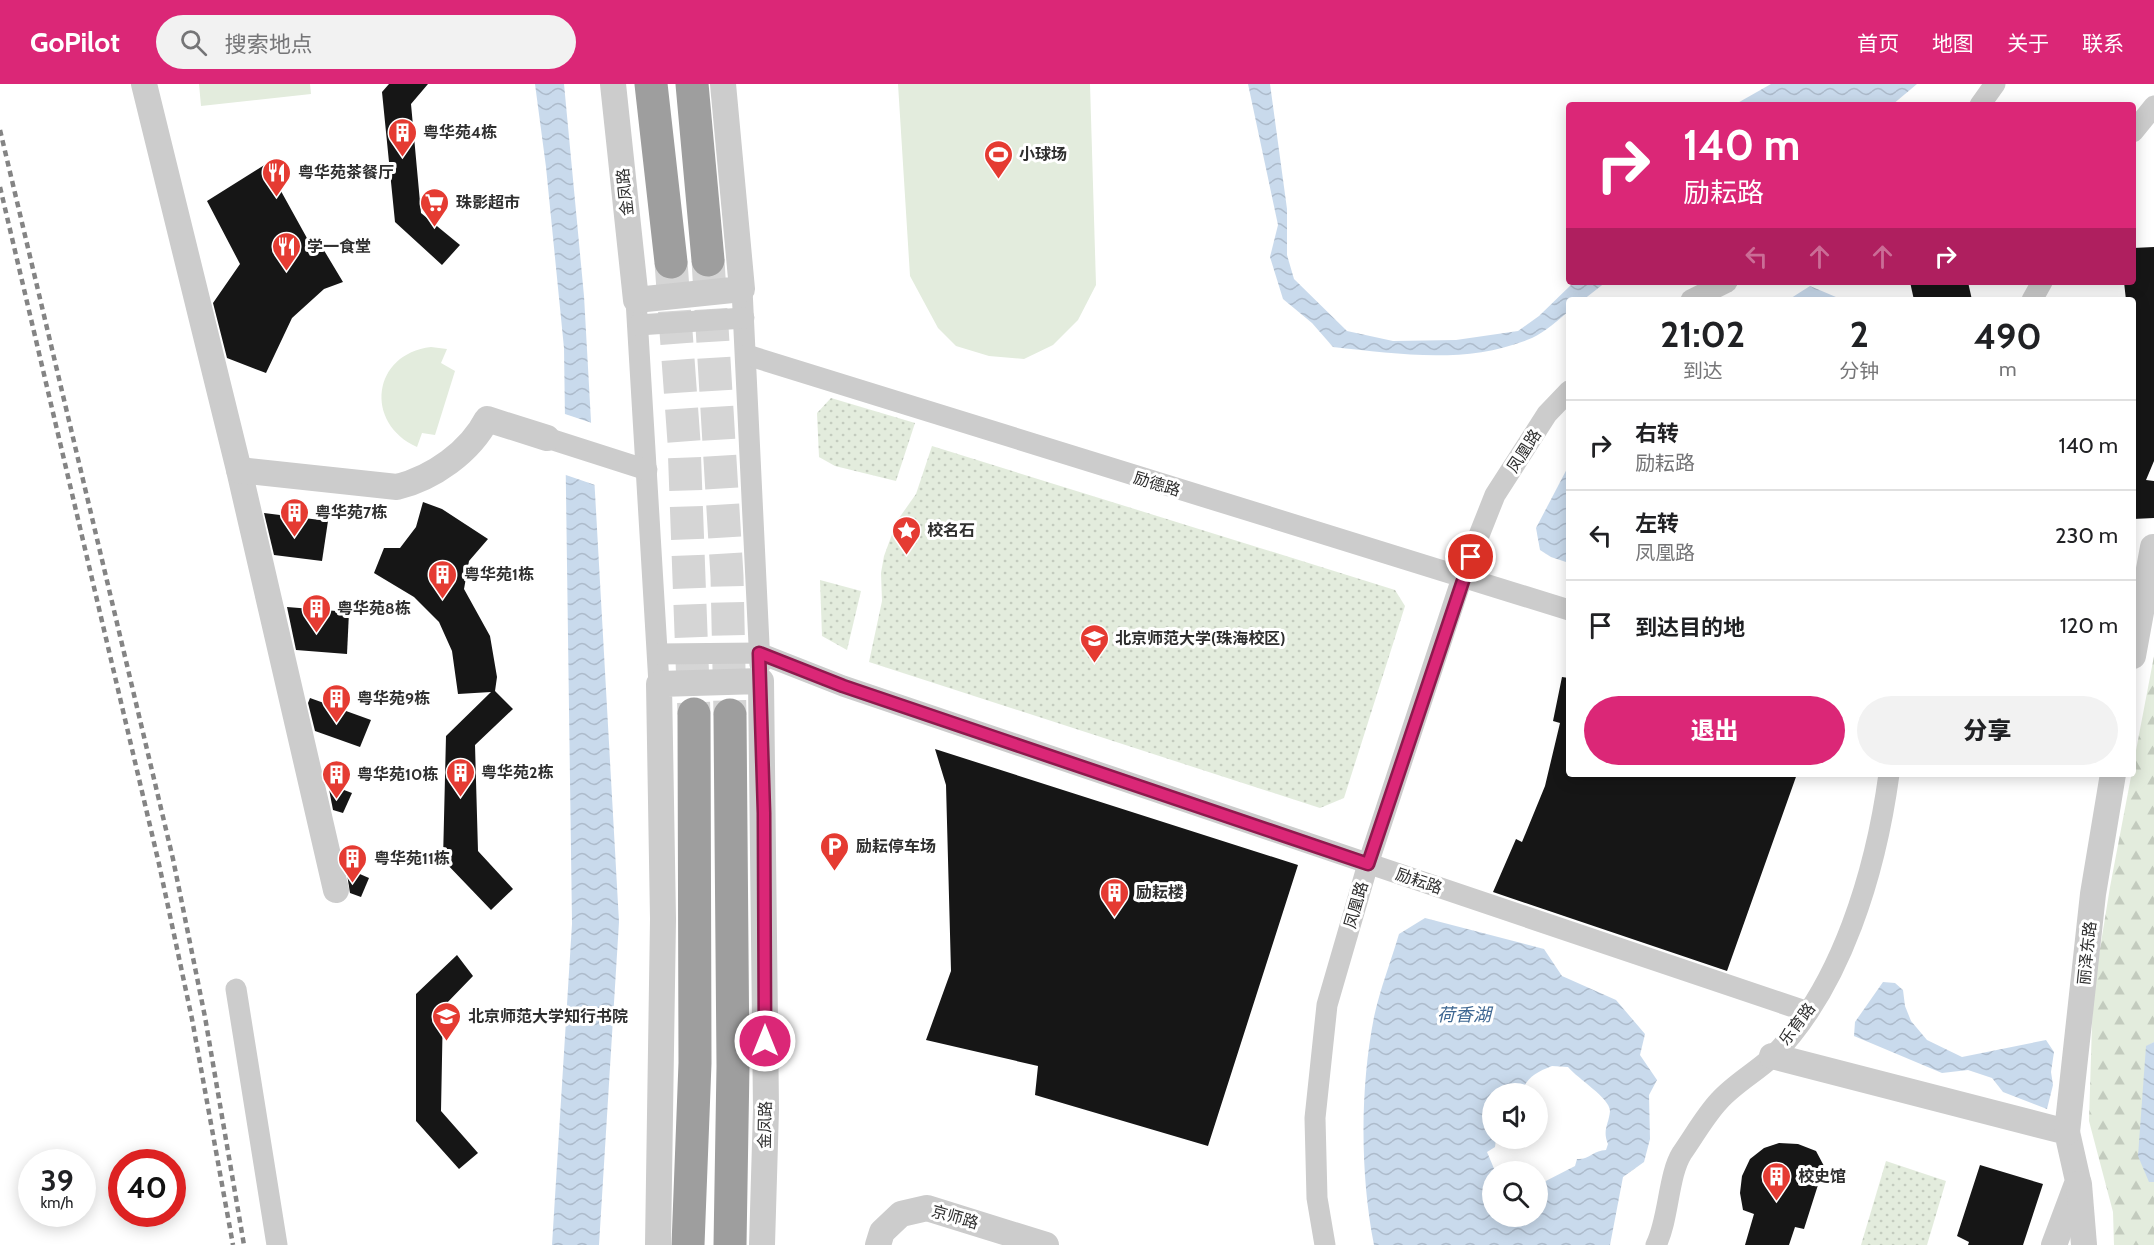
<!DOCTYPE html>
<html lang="zh">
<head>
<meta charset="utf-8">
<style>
	:root { --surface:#fff; --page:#f2f2f2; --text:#202124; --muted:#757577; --line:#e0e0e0; --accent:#db2777 }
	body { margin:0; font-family:Cabin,"Noto Sans SC",sans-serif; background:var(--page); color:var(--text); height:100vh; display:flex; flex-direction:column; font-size:22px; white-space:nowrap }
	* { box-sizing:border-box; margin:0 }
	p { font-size:20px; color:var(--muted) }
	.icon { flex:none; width:33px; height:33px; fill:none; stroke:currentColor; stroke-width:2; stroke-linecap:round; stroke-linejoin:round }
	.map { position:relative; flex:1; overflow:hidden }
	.details { position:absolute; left:1566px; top:213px; width:570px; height:480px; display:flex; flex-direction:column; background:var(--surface); border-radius:6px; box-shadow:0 3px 15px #0003 }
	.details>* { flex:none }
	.banner { position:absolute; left:1566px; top:18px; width:570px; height:183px; border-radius:6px; box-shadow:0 3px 15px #0003; background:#db2777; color:#fff; overflow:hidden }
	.tools { position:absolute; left:1482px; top:999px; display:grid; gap:12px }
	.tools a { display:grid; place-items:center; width:66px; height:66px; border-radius:50%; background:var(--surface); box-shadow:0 3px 15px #0003; font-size:30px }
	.speed { position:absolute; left:18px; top:1065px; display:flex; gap:12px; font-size:30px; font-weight:700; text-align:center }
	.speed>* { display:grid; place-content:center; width:78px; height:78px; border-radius:50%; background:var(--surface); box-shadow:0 3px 15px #0003; line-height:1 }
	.speed small { font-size:15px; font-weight:400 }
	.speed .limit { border:9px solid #d22; background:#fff; color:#111 }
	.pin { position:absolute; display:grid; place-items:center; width:51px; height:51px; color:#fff; margin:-26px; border:3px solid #fff; border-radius:50%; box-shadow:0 2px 6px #0007 }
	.me { position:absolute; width:66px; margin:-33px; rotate:0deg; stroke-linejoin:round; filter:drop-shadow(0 0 4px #0008) }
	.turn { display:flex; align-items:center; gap:21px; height:126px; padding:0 18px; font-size:27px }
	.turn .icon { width:78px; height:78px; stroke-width:2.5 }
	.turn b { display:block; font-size:42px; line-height:51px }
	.lanes { display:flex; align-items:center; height:57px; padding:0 18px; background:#0003; justify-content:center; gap:30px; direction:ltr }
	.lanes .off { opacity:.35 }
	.eta { display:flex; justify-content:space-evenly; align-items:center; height:102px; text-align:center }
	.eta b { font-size:36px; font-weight:800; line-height:42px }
	.action { display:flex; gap:12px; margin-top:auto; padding:12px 18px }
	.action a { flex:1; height:69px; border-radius:36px; background:var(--accent); color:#fff; font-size:24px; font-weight:800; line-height:69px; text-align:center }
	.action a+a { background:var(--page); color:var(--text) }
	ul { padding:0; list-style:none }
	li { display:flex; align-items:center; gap:18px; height:90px; padding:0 18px; border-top:2px solid var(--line) }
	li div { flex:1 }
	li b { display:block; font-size:22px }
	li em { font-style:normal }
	header { display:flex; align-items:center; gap:36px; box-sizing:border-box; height:84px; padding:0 30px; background:var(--accent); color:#fff }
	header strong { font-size:28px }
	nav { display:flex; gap:33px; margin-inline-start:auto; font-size:21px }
	.search { width:420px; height:54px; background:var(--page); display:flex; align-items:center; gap:15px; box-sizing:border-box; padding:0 21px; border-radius:33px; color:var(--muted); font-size:22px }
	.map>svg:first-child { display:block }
	.grass { fill:url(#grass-dots) }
	.forest { fill:url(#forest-firs) }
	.garden { fill:#e3ecdd }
	.water { fill:url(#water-waves); fill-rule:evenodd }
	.pier { fill:#fff }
	.building { fill:#161616 }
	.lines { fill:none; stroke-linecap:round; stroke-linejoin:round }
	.trunk-tunnel { stroke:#d5d5d5; stroke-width:33; stroke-dasharray:33 16; stroke-linecap:butt }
	.minor { stroke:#ccc; stroke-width:21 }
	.tertiary { stroke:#ccc; stroke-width:26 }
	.trunk { stroke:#9e9e9e; stroke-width:33 }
	.rail { stroke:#848484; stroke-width:4.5; stroke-dasharray:6 4.5; stroke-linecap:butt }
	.route-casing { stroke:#8e194d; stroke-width:15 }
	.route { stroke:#db2777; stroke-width:10 }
	.labels { text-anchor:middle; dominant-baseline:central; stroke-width:6; stroke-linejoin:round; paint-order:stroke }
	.poi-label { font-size:16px; font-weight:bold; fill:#2f2f2f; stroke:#fff; text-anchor:start }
	.street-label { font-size:16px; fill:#2f2f2f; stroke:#fff }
	.water-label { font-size:18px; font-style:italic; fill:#3d6691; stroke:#fff }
</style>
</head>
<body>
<header>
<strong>GoPilot</strong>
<div class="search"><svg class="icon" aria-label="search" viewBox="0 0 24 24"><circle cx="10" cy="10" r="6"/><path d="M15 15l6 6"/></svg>搜索地点</div>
<nav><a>首页</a><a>地图</a><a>关于</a><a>联系</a></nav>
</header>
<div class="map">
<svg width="2154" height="1161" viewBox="0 0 2154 1161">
	<defs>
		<pattern id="grass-dots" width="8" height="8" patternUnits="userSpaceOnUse" patternTransform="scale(1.5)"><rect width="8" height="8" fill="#e3ecdd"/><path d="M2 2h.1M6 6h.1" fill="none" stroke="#c3cbbe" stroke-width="1.8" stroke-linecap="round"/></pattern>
		<pattern id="forest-firs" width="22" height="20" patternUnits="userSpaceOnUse" patternTransform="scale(1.5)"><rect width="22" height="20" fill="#e3ecdd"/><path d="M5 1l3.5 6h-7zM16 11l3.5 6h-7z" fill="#c3cbbe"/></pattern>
		<pattern id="water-waves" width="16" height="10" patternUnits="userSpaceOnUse" patternTransform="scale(1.5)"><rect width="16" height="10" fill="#c9daec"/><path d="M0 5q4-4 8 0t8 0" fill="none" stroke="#adbbcb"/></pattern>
	</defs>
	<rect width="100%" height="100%" fill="#fff"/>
	<g class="grass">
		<polygon points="831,314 915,339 896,397 835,382 819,373 817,329"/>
		<polygon points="932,362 1395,506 1405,522 1344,714 1320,724 869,578 882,517 881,489 884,472 897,437 916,410"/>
		<polygon points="820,496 861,507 847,566 822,552"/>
		<polygon points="1886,1077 1946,1097 1927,1161 1861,1161"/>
	</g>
	<polygon class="forest" points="2154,572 2154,958 2146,963 2149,1098 2154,1098 2154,1161 2114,1161 2113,1128 2089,1037 2093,908 2110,803"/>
	<g class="garden">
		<polygon points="199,0 310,0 311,10 201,22"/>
		<polygon points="898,0 1090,0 1096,201 1078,236 1053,261 1024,275 989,272 956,262 938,244 910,192"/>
		<path d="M431 263 447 265 441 279 455 287 435 351 422 349 417 363C364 339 372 270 431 263Z"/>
	</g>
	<g class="water">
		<polygon points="535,0 564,0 584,212 619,838 599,1161 552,1161 572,840 564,264 546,83"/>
		<path d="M1248 0H1270L1287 125V171L1294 195 1347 247 1393 257 1456 256 1518 247 1539 232 1574 198H1606L1583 216H1569V227C1558 236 1545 248 1532 254 1467 281 1400 270 1333 263L1312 239 1283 215 1270 173 1278 141Z"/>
		<polygon points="1771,0 1917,0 1892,21 1734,21"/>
		<polygon points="1810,202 1843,216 1788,216"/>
		<polygon points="1569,381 1569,479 1551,473 1540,466 1536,444"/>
		<path d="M1425 834 1544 865 1562 892 1616 916 1645 950 1640 971 1657 996 1649 1011 1650 1055 1644 1078 1623 1093 1610 1161H1374C1360 1090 1360 1004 1374 933 1380 905 1391 877 1399 850ZM1552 982 1568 983C1578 995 1610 1014 1610 1027 1609 1040 1602 1046 1608 1060L1606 1066C1594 1066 1589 1076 1577 1075L1575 1082 1538 1101V1132H1492L1495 1087 1487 1068 1495 1063 1496 1055 1492 1054V1010L1522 1009C1526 993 1537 988 1552 982Z"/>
		<polygon points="1883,898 1895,899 1903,906 1905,922 1911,937 1927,956 1962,973 2046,956 2054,968 2051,988 2053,1001 2047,1025 2003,1008 1992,994 1968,986 1942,989 1854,952 1855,938"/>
		<polygon points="2154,958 2154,1098 2149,1098 2138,1072 2146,962"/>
	</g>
	<polygon class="pier" points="562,329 595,340 598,402 563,390"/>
	<g class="building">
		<polygon points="389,0 428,0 411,20 421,129 460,161 442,181 395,138 382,8"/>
		<polygon points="266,80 313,165 322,163 343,198 324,205 292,234 266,289 227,274 213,219 240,180 207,117"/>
		<polygon points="2154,163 2154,377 2146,396 2154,397 2154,434 2133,435 2133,216 2126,216 2124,198 2133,198 2133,164"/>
		<polygon points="1910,198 1968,198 1972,216 1914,216"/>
		<polygon points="423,418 442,425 488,455 469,477 464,505 490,552 497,593 495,607 513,625 475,661 478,767 513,805 491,826 443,776 446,652 491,608 458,610 452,567 439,538 414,513 374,489 384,464 400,464 416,443"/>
		<polygon points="264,429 328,437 322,477 274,471"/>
		<polygon points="287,523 349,528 347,570 296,566"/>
		<polygon points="1562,593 1569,594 1569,690 1797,690 1727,887 1493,808 1516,755 1522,758 1545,702 1560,639 1553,637"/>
		<polygon points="310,614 371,636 360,663 315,647 308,619"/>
		<polygon points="935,665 1298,781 1208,1062 1035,1011 1038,982 926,956 951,887 946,701"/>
		<polygon points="328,700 352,709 343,729 333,726"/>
		<polygon points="346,784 369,794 361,813 350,809"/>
		<polygon points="457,871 473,892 443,923 441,1027 478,1069 459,1085 416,1037 416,910"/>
		<polygon points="1779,1059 1798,1060 1816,1067 1824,1082 1804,1145 1795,1143 1789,1161 1745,1161 1754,1130 1743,1126 1740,1109 1742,1092 1750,1075 1764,1064"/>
		<polygon points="1980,1081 2043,1100 2023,1161 1968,1161 1969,1158 1957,1152"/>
	</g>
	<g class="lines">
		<g class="trunk-tunnel">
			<polyline points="708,176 727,492 730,631"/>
			<polyline points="671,178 684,358 694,630"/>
		</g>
		<g class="minor">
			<polyline points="1980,21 1995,0"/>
			<polyline points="2133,48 2154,22"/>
			<polyline points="742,205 760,581"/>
			<polyline points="636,216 659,600"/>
			<polyline points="1691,216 1727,198"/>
			<polyline points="2032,216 2042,198"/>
			<polyline points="638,241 744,234"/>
			<polyline points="747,271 1569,526"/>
			<polyline points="547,354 647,386"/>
			<polyline points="658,570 759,569 843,602 1808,928"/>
			<polyline points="236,905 277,1161"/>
			<polyline points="1325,1161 1317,1114 1315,1034 1327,921 1368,780 1462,494 1495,411 1547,330 1569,307"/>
			<path d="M1656 1161C1669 1135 1668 1091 1682 1069 1694 1052 1705 1032 1719 1017 1734 1000 1756 988 1772 973 1842 903 1876 786 1889 690"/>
		</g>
		<g class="tertiary">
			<polyline points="144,0 239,386 336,806"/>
			<polyline points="613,0 636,216 742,205 723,0"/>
			<path d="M239 386 397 403C433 394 470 368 487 335L547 354"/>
			<polyline points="2133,572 2153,463"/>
			<polyline points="1772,972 2067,1048 2078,1097 2054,1161"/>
			<polyline points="2067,1048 2093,810 2113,690"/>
			<polyline points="2079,1100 2084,1161"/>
			<polyline points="658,1161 663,835 659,600 761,597 766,1025 762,1161"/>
			<polyline points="878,1161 882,1148 901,1130 927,1124 1046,1161"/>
		</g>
		<g class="trunk">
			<polyline points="651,0 671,178"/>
			<polyline points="692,0 708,176"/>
			<polyline points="688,1161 695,979 694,630"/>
			<polyline points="730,1161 733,982 730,631"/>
		</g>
		<g class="rail">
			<polyline points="0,46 173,775 205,933 244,1161"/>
			<polyline points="0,103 159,780 192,935 233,1161"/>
		</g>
	</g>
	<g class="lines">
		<defs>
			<polyline id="route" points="765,957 764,729 759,569 843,602 1368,780 1471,473"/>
		</defs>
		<use href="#route" class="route-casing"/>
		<use href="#route" class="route"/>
	</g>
	<defs>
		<symbol id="building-pin" viewBox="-11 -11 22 30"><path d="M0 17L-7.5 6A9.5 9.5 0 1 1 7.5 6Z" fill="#e53b32" stroke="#fff"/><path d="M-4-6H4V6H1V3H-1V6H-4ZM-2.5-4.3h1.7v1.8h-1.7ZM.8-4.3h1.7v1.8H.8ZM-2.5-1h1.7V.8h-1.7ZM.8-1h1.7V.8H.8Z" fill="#fff"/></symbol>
		<symbol id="stadium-pin" viewBox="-11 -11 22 30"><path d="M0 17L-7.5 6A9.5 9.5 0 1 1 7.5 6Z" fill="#e53b32" stroke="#fff"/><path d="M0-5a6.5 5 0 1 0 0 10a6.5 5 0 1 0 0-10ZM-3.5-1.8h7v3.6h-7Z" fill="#fff"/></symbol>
		<symbol id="restaurant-pin" viewBox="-11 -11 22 30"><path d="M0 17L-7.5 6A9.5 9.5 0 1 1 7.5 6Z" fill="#e53b32" stroke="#fff"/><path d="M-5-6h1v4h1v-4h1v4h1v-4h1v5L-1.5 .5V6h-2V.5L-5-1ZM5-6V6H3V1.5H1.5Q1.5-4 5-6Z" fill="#fff"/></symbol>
		<symbol id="supermarket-pin" viewBox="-11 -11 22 30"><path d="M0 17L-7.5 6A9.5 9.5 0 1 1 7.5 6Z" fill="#e53b32" stroke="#fff"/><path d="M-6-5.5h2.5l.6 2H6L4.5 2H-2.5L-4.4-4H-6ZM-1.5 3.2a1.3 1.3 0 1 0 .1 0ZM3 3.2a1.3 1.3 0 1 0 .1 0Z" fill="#fff"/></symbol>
		<symbol id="sight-pin" viewBox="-11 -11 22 30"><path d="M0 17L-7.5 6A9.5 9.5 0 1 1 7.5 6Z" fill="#e53b32" stroke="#fff"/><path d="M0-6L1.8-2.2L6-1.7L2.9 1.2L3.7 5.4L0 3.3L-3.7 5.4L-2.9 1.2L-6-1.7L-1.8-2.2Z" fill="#fff"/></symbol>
		<symbol id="university-pin" viewBox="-11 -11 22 30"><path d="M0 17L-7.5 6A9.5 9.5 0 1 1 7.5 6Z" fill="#e53b32" stroke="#fff"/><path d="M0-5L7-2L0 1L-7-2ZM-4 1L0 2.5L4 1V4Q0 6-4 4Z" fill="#fff"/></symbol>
		<symbol id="parking-pin" viewBox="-11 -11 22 30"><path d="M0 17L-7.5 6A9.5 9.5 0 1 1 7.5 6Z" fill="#e53b32" stroke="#fff"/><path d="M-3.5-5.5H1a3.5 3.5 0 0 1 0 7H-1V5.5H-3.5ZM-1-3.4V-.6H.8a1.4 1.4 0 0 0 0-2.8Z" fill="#fff"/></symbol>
	</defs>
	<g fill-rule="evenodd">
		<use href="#building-pin" x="386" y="32" width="33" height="45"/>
		<use href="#stadium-pin" x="982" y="54" width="33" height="45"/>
		<use href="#restaurant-pin" x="260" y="72" width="33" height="45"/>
		<use href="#supermarket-pin" x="418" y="102" width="33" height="45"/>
		<use href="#restaurant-pin" x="270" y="146" width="33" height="45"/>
		<use href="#building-pin" x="278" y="412" width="33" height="45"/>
		<use href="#sight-pin" x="890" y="430" width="33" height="45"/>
		<use href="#building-pin" x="426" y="474" width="33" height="45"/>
		<use href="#building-pin" x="300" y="508" width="33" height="45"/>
		<use href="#university-pin" x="1078" y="538" width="33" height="45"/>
		<use href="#building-pin" x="320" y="598" width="33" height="45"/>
		<use href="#building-pin" x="444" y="672" width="33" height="45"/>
		<use href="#building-pin" x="320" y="674" width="33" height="45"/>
		<use href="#parking-pin" x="818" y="746" width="33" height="45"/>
		<use href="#building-pin" x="336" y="758" width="33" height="45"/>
		<use href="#building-pin" x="1098" y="792" width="33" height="45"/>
		<use href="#university-pin" x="430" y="916" width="33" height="45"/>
		<use href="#building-pin" x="1760" y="1076" width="33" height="45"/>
	</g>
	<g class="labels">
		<g class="poi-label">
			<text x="423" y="48">粤华苑4栋</text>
			<text x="1019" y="70">小球场</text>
			<text x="298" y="88">粤华苑茶餐厅</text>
			<text x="456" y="118">珠影超市</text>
			<text x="307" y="162">学一食堂</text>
			<text x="315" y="428">粤华苑7栋</text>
			<text x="927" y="446">校名石</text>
			<text x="464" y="490">粤华苑1栋</text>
			<text x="337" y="524">粤华苑8栋</text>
			<text x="1115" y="554">北京师范大学(珠海校区)</text>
			<text x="357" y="614">粤华苑9栋</text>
			<text x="481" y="688">粤华苑2栋</text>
			<text x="357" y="690">粤华苑10栋</text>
			<text x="856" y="762">励耘停车场</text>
			<text x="374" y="774">粤华苑11栋</text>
			<text x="1136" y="808">励耘楼</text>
			<text x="468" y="932">北京师范大学知行书院</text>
			<text x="1798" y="1092">校史馆</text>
		</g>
		<g class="street-label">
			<text transform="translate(625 108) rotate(-96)">金凤路</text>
			<text transform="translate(1524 367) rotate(-57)">凤凰路</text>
			<text transform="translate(1157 400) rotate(17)">励德路</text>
			<text transform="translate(1419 797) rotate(19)">励耘路</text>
			<text transform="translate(1356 821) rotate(-74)">凤凰路</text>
			<text transform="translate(2087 869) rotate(-84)">丽泽东路</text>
			<text transform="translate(1797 940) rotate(-53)">乐育路</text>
			<text transform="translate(765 1041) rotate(-89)">金凤路</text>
			<text transform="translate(955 1133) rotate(16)">京师路</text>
		</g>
		<g class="water-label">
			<text x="1464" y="931">荷香湖</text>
		</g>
	</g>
</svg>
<div class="tools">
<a><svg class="icon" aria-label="sound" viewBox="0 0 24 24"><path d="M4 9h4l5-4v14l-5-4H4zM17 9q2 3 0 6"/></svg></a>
<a><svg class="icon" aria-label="search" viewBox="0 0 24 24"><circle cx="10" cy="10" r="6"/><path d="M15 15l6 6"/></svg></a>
</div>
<div class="speed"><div>39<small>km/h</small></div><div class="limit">40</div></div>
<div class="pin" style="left:1471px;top:473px;background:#d93025"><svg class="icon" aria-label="arrive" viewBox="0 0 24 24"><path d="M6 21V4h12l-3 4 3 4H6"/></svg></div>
<svg class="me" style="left:765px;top:957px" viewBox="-20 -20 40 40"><circle r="17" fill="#db2777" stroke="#fff" stroke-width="3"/><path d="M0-11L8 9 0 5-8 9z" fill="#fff"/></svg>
<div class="banner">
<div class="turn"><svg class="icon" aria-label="right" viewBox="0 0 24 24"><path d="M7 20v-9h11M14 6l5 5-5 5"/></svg><div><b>140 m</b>励耘路</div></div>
<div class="lanes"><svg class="icon off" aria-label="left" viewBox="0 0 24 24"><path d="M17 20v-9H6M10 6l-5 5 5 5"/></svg><svg class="icon off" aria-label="ahead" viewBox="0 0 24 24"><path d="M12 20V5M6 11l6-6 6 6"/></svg><svg class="icon off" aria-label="ahead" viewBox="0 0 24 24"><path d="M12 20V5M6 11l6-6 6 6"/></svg><svg class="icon" aria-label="right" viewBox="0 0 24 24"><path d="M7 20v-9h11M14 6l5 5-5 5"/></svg></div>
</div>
<section class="details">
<div class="eta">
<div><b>21:02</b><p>到达</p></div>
<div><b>2</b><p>分钟</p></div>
<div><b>490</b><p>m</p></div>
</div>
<ul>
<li><svg class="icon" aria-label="right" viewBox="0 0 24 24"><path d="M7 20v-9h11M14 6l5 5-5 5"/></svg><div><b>右转</b><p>励耘路</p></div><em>140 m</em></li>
<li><svg class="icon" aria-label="left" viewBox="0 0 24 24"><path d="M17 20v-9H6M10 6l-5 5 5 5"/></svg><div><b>左转</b><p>凤凰路</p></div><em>230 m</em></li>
<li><svg class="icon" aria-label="arrive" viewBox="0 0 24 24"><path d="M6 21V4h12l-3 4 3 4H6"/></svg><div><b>到达目的地</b></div><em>120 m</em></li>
</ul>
<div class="action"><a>退出</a><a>分享</a></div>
</section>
</div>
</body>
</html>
